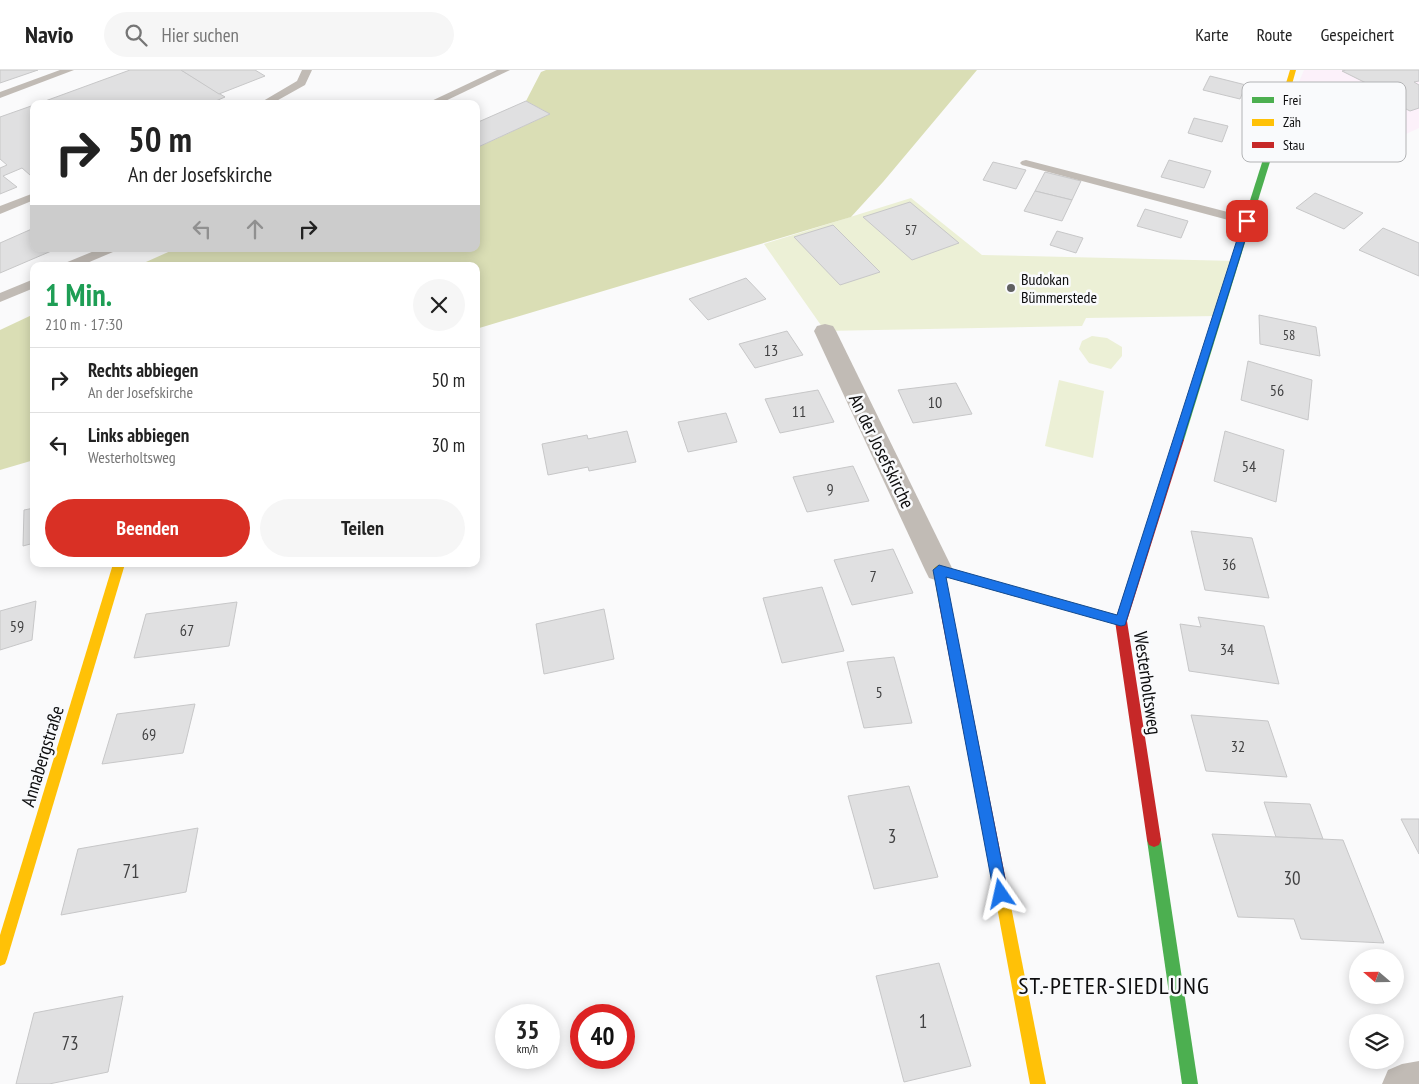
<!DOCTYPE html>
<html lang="de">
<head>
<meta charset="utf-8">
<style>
	:root { --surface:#fff; --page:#f6f6f6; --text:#222; --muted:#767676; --line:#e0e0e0; --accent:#d93025 }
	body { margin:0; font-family:"PT Sans Narrow",sans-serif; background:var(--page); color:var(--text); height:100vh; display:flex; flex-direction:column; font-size:19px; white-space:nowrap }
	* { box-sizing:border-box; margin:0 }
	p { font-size:16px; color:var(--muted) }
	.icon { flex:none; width:28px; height:28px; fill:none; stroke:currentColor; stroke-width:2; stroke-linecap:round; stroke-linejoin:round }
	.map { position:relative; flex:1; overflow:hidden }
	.sheet { position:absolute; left:30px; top:192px; width:450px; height:305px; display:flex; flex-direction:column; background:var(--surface); border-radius:10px; box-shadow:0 2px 12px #0003 }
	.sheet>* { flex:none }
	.top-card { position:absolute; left:30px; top:30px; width:450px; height:152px; border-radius:10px; box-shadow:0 2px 12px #0003; background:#fff; color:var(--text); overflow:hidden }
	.needle { width:32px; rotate:290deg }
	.tools { position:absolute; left:1349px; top:879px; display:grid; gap:10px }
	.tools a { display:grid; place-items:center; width:55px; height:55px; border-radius:50%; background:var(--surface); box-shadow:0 2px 12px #0003; font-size:25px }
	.speed { position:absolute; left:495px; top:934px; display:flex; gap:10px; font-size:25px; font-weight:700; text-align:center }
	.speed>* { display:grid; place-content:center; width:65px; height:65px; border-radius:50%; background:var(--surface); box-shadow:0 2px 12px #0003; line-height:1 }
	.speed small { font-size:12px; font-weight:400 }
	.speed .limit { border:8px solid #d22; background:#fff; color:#111 }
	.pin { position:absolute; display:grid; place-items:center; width:42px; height:42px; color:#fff; margin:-21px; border-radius:10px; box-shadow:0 2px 8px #0006 }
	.me { position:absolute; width:55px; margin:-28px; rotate:349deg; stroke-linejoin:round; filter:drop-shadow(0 0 4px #0008) }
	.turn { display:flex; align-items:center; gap:18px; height:105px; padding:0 15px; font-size:22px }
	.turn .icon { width:65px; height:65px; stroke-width:2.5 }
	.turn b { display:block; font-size:35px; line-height:42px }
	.lanes { display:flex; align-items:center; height:48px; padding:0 15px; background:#0003; justify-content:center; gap:25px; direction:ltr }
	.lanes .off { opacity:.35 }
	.round { display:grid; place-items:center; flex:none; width:52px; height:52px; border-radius:26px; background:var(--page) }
	.overview { display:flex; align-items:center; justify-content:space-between; height:85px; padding:0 15px }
	h1 { font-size:30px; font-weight:600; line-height:38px; color:#1e9e55 }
	.primary-button { display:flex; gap:10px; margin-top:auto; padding:10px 15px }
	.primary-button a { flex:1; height:58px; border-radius:30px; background:var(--accent); color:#fff; font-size:20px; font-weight:600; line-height:58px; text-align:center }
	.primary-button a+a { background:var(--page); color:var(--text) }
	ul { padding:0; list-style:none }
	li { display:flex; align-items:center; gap:15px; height:65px; padding:0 15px; border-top:1px solid var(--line) }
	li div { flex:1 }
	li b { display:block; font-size:19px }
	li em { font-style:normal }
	header { display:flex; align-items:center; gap:30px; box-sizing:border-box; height:70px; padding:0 25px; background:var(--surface); border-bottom:1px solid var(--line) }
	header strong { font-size:24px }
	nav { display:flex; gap:28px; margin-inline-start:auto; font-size:18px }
	.search { width:350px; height:45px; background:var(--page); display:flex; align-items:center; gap:12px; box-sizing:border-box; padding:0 18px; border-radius:28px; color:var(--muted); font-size:19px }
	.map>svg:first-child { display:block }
	.education { fill:#fcf1fa }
	.green { fill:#ecf0d6 }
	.forest { fill:#dadeb5 }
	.building { fill:#e0e0e1; stroke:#c7c7c8 }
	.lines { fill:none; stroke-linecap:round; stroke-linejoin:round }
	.lane { fill:#c1bbb5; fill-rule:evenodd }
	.street { fill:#c1bbb5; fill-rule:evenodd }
	.fast { fill:#4caf50; fill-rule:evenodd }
	.slow { fill:#ffc107; fill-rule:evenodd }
	.jam { fill:#c62828; fill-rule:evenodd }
	.route { fill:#1a73e8; stroke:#114b97 }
	.poi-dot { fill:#606061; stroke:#f9fafc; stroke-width:2 }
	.labels { text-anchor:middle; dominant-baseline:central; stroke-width:5; stroke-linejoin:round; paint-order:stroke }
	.far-number-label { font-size:14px; fill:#424243 }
	.far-poi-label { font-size:16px; fill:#0d0d0e; stroke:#f9fafc; text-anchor:start }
	.number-label { font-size:16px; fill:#424243 }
	.street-label { font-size:19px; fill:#0d0d0e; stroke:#f9fafc }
	.near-number-label { font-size:19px; fill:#424243 }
	.near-neighbourhood-label { font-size:24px; letter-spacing:1px; fill:#0d0d0e; stroke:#f9fafc }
	.key { fill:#f9fafc; stroke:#b2b3b5; stroke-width:1 }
	.key-label { font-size:14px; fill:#0d0d0e }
</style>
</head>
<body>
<header>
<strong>Navio</strong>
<div class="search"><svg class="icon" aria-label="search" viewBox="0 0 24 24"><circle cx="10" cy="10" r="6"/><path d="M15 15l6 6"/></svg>Hier suchen</div>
<nav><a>Karte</a><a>Route</a><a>Gespeichert</a></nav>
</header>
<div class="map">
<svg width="1419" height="1014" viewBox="0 0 1419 1014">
	<rect width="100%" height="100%" fill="#fafafb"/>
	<polygon class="education" points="1304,0 1419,0 1419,58 1382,75 1292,29"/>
	<g class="green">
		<polygon points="911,128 982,185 1236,191 1217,246 1086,248 1082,256 825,261 764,174"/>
		<polygon points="1092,266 1107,268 1122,277 1122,286 1111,299 1089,293 1079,279 1082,271"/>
		<polygon points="1059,310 1104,321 1093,388 1045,376"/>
	</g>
	<g class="forest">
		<polygon points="546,0 977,0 883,112 851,147 476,259 476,196 137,196 175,179 476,179 476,78 550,44 526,31 541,2"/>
		<polygon points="34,244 34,390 0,400 0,260"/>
	</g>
	<g class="building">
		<polygon points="0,0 38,0 0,13"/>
		<polygon points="130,0 181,0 225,27 209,34 37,34"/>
		<polygon points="181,0 255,0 265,6 219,24"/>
		<polygon points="1346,0 1419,0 1419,11 1414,12 1419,15 1419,38 1410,41 1368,20 1376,18 1342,1"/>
		<polygon points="1210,6 1246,15 1240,29 1203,20"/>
		<polygon points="526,31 550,44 476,78 476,53"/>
		<polygon points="34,35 34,103 30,105 22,98 3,106 17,117 0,124 0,98 7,95 0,89 0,47"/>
		<polygon points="1194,48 1228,56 1222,72 1188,63"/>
		<polygon points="1169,90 1211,101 1204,118 1161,107"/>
		<polygon points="993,92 1026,100 1016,119 983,110"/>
		<polygon points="1045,102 1081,111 1072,130 1035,121"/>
		<polygon points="1035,121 1072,130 1062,151 1024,141"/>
		<polygon points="1315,123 1363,143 1344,159 1296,138"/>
		<polygon points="910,132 959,173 912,190 863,147"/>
		<polygon points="1145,139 1188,151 1181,168 1137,156"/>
		<polygon points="833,155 880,202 840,215 794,167"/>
		<polygon points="34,158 34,179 56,179 0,203 0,173"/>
		<polygon points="1383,158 1419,173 1419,206 1359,180"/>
		<polygon points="1057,161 1083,168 1076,183 1050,175"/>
		<polygon points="746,208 766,229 708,250 689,229"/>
		<polygon points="1259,245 1316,257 1320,286 1260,274"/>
		<polygon points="787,261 803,285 755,298 739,274"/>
		<polygon points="1248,291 1312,310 1308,350 1241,330"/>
		<polygon points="956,313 972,344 913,353 898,320"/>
		<polygon points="818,320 834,352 780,363 765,329"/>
		<polygon points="726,343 737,372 688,382 678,352"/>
		<polygon points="627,361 636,392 589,401 588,397 548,405 542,374 587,365 588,369"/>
		<polygon points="1225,361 1284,380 1276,432 1214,411"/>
		<polygon points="853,396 869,431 807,442 793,407"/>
		<polygon points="34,438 34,473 23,476 24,440"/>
		<polygon points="1191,461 1252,468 1269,528 1205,520"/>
		<polygon points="893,479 913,523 852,535 834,490"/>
		<polygon points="822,517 844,581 782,593 763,528"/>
		<polygon points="36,531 32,570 0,580 0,541"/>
		<polygon points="237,532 229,576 134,588 146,544"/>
		<polygon points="604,539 614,589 544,604 536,554"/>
		<polygon points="1198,547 1264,556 1279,614 1189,601 1180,554 1201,557"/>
		<polygon points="894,587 912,653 864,658 847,592"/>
		<polygon points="195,634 183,683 102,694 117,644"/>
		<polygon points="1191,645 1268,651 1287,707 1206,701"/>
		<polygon points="909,716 938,807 874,819 848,726"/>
		<polygon points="1264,732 1310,734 1323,769 1276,767"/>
		<polygon points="1401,749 1419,749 1419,784"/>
		<polygon points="198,758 186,822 61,845 78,779"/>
		<polygon points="1212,764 1343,770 1384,873 1301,869 1294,849 1238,847"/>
		<polygon points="939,893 971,996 904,1012 876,906"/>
		<polygon points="123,926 108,1002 49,1014 16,1014 34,943"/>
	</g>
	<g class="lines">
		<g class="lane">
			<polygon points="60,0 74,0 0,28 0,22"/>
			<polygon points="302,0 312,0 305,15 271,34 258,34 297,11"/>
			<polygon points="497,0 510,0 439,34 425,34"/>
			<polygon points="1026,90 1251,148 1253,151 1247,155 1022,95 1020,93 1022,91"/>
			<polygon points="34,123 34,130 0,144 0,136"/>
			<polygon points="99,179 115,179 113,182 80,196 64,196 65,193"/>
			<polygon points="34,209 34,218 0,232 0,223"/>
		</g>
		<g class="street">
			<polygon points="825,254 833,256 836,261 953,500 949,508 939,511 929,508 925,500 814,261 817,256"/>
			<polygon points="1419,991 1419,1014 1382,1014 1388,1000 1402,994"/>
		</g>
		<g class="fast">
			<polygon points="1266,80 1273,82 1184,370 1179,374 1175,373 1174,370"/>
			<polygon points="1154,763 1159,765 1161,770 1198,1014 1182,1014 1147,770 1149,765"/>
		</g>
		<g class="slow">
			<polygon points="1290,0 1296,0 1273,82 1266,84 1265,82"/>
			<polygon points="113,494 125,494 7,889 5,894 0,896 0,865"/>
			<polygon points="939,495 1121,546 1125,547 1127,551 1125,555 1121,556 946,507 951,534 949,537 945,539 941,537 939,534 933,500 935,497"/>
			<polygon points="1001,814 1006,816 1008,821 1046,1014 1030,1014 994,821 996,816"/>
		</g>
		<g class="jam">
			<polygon points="1179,366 1184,370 1127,551 1161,770 1159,775 1154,777 1149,775 1147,770 1115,551 1174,370"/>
			<polygon points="945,529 949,531 951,534 1008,821 1006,826 1001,828 996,826 994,821 939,534 941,531"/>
		</g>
	</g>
	<polygon class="route" points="1247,149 1251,151 1125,555 1121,556 946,507 1008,824 1006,829 1001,831 996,829 994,824 933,500 939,495 1117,545 1243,151"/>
	<circle class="poi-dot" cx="1011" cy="218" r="5"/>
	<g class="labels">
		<g class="far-number-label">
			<text x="911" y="160">57</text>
			<text x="1289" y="265">58</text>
		</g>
		<g class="far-poi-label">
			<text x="1021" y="209">Budokan<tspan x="1021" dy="18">Bümmerstede</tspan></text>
		</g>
		<g class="number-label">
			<text x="771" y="280">13</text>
			<text x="1277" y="320">56</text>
			<text x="935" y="332">10</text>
			<text x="799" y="341">11</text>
			<text x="1249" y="396">54</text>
			<text x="830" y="419">9</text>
			<text x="1229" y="494">36</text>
			<text x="873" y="506">7</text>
			<text x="17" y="556">59</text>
			<text x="187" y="560">67</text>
			<text x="1227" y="579">34</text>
			<text x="879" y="622">5</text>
			<text x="149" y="664">69</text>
			<text x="1238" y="676">32</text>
		</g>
		<g class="street-label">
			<text transform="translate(882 381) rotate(64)">An der Josefskirche</text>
			<text transform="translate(1148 613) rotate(82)">Westerholtsweg</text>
			<text transform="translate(42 686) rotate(-73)">Annabergstraße</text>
		</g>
		<g class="near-number-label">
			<text x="892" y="766">3</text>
			<text x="131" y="801">71</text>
			<text x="1292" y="808">30</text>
			<text x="923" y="951">1</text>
			<text x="70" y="973">73</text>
		</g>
		<g class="near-neighbourhood-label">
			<text x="1114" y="915">ST.-PETER-SIEDLUNG</text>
		</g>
	</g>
	<rect x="1242" y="12" width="164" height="80" rx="8" class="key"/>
	<rect x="1252" y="27" width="22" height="6" fill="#4caf50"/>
	<rect x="1252" y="49" width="22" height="7" fill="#ffc107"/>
	<rect x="1252" y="72" width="22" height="6" fill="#c62828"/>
	<g class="key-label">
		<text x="1283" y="35">Frei</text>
		<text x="1283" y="57">Zäh</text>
		<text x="1283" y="80">Stau</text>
	</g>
</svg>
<div class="tools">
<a><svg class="needle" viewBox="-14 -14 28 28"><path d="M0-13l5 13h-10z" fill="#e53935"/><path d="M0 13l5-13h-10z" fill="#767676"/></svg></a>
<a><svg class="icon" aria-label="layers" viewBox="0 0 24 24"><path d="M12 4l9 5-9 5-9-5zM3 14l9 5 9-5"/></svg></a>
</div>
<div class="speed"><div>35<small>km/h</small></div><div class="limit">40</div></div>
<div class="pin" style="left:1247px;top:151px;background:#d93025"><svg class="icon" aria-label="arrive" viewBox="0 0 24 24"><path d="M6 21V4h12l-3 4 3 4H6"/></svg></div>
<svg class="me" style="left:1001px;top:824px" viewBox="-20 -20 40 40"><path d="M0-17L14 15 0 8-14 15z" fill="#1a73e8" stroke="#fff" stroke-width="4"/></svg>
<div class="top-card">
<div class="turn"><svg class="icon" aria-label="right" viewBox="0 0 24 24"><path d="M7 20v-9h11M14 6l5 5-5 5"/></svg><div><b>50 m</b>An der Josefskirche</div></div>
<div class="lanes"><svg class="icon off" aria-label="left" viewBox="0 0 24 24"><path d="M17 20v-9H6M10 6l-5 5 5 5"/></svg><svg class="icon off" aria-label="ahead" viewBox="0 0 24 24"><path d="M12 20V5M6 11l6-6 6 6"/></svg><svg class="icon" aria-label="right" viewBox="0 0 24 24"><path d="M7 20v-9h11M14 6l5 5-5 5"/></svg></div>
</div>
<section class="sheet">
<div class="overview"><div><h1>1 Min.</h1><p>210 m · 17:30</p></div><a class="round"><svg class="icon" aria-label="close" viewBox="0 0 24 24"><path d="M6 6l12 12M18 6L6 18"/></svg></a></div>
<ul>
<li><svg class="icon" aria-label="right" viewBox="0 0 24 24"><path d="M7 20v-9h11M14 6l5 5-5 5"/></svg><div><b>Rechts abbiegen</b><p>An der Josefskirche</p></div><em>50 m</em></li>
<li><svg class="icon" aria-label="left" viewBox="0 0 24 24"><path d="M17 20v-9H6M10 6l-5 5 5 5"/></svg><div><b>Links abbiegen</b><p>Westerholtsweg</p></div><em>30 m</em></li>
</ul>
<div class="primary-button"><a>Beenden</a><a>Teilen</a></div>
</section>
</div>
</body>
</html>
